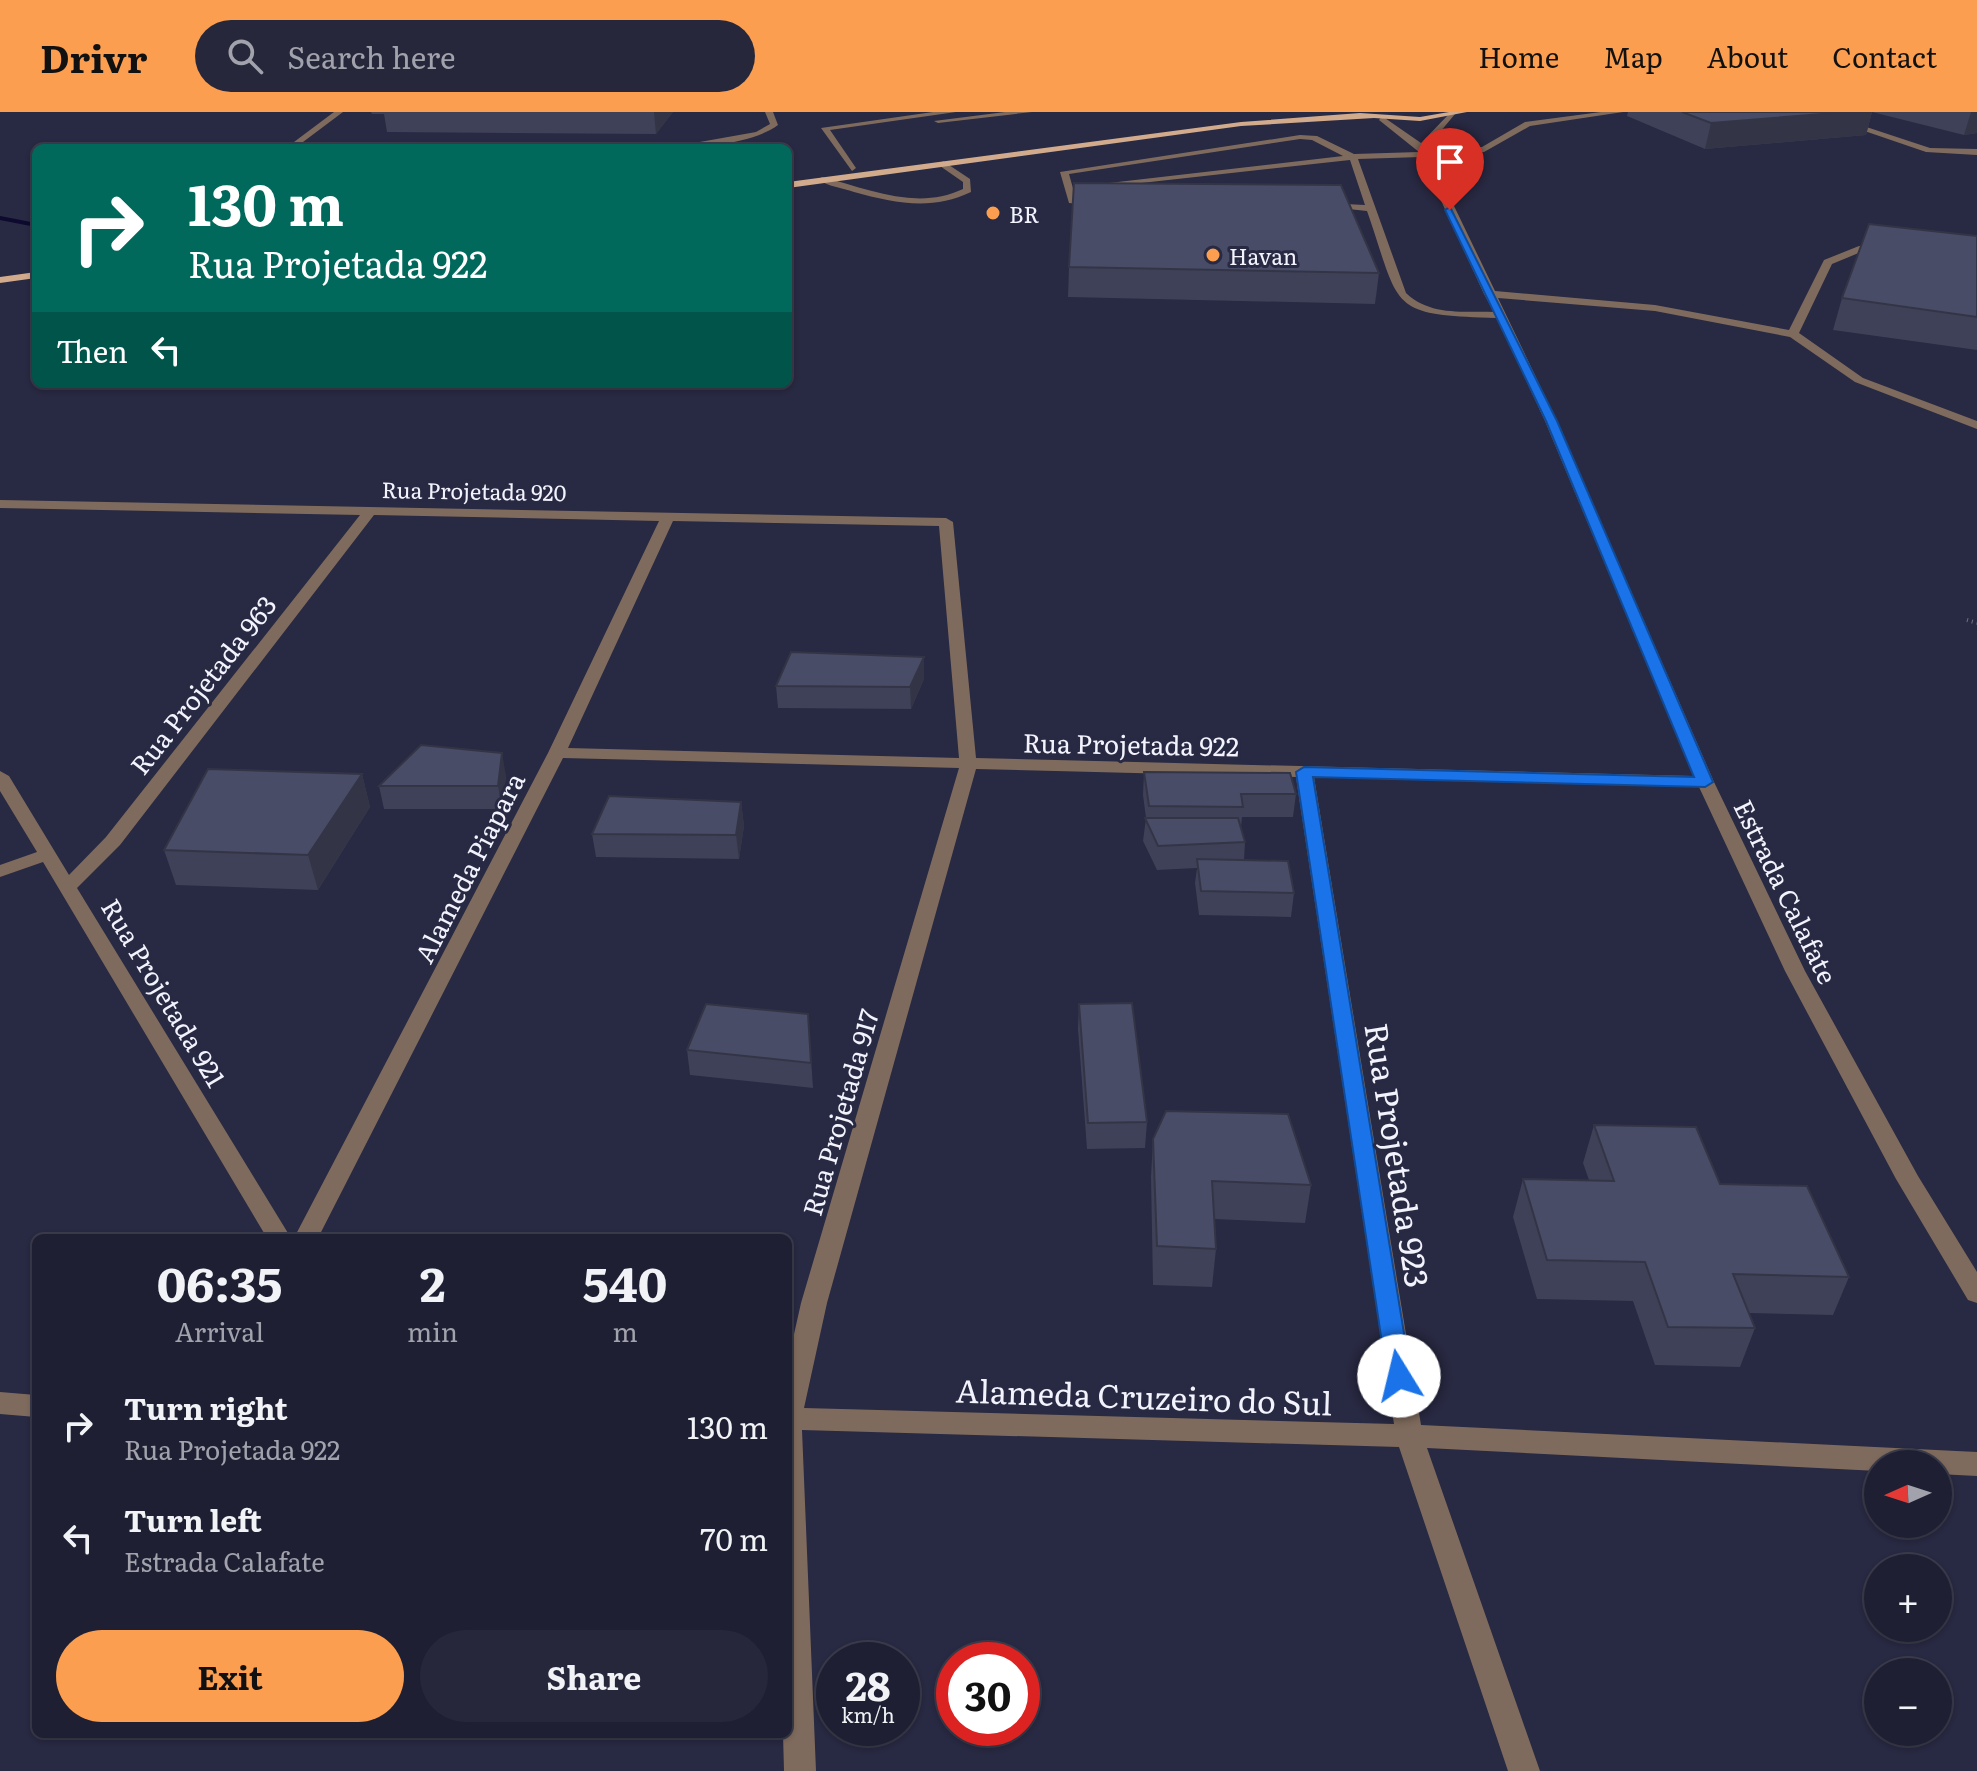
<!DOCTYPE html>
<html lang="en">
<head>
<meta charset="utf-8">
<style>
	:root { --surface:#1e1f32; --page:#26273a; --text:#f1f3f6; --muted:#a1a2ac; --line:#3c3d4d; --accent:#fb9e50 }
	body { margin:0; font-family:Literata,serif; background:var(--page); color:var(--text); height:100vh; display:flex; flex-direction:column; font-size:30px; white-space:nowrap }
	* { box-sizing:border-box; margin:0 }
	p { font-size:26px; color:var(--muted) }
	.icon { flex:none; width:44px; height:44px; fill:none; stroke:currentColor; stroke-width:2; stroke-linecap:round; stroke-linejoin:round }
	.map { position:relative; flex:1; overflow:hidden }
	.details { position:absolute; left:32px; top:1122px; width:760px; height:504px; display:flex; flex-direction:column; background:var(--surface); border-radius:12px; box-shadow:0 2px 6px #0004,0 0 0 2px var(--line) }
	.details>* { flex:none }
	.hud { position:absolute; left:32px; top:32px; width:760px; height:244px; border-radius:12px; box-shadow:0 2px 6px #0004,0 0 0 2px var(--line); background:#00695c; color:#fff; overflow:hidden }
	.needle { width:52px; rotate:267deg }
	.buttons { position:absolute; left:1864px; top:1338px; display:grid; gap:16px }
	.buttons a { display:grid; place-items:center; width:88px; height:88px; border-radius:50%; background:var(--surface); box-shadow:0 2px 6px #0004,0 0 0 2px var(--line); font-size:40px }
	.speed { position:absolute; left:816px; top:1530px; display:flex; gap:16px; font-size:40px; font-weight:700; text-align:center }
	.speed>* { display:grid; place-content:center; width:104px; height:104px; border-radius:50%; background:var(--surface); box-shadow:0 2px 6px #0004,0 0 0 2px var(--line); line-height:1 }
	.speed small { font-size:20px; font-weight:400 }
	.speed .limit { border:12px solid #d22; background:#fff; color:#111 }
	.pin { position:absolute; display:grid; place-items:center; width:68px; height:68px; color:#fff; margin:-82px -34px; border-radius:50% 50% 50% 0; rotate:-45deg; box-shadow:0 0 8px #0007 }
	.pin .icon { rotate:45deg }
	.me { position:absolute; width:88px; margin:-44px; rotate:351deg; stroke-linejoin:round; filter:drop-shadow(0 0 6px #0008) }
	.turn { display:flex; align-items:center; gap:28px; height:168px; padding:0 24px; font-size:36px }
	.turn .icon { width:104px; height:104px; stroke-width:2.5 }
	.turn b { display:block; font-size:56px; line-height:68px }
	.then { display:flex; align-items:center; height:76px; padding:0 24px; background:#0003; gap:16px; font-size:30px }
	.eta { display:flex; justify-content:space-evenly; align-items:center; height:136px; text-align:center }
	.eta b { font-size:48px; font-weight:700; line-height:56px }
	.primary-button { display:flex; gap:16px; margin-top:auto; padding:16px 24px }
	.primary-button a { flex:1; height:92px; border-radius:48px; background:var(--accent); color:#111; font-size:32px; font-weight:700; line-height:92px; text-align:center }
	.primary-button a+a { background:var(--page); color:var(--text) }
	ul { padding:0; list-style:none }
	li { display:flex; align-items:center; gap:24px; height:112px; padding:0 24px }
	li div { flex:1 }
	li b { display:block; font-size:30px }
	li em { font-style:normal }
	header { display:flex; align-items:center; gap:48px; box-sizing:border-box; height:112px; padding:0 40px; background:var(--accent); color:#111 }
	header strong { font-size:38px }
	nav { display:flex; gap:44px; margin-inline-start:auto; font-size:28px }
	.search { width:560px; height:72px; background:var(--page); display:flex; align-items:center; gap:20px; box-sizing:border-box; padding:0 28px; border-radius:44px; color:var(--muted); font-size:30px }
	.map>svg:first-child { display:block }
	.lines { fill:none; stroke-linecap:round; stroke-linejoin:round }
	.stream { fill:#0d092f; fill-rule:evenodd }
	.path { stroke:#707184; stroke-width:4; stroke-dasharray:1 4; stroke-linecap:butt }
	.minor { fill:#7f6b5d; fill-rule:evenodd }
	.major { fill:#d2aa8c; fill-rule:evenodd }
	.wall { fill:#3f4158 }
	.shaded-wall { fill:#333547 }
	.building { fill:#494c66; stroke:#333547; stroke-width:2 }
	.route { fill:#1a73e8; stroke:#114b97; stroke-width:2 }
	.poi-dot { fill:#fb9e50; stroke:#282942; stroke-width:3 }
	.labels { text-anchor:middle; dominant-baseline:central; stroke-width:6; stroke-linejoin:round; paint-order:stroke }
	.far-poi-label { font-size:22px; fill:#f2f3fd; stroke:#282942; text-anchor:start }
	.far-street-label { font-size:22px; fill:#f2f3fd; stroke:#282942 }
	.street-label { font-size:26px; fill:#f2f3fd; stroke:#282942 }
	.near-street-label { font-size:32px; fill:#f2f3fd; stroke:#282942 }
</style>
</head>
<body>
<header>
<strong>Drivr</strong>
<div class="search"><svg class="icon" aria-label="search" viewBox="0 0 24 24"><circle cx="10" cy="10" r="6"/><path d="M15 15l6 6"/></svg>Search here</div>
<nav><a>Home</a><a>Map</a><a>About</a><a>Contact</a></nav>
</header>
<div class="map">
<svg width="1977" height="1659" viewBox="0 0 1977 1659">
	<rect width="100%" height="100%" fill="#282942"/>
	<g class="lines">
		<polygon class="stream" points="0,104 36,111 36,115 0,108"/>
		<polyline class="path" points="1967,508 1977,511"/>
		<g class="minor">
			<polygon points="334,0 343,0 295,36 286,36"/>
			<path d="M765 0H773L778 13C753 32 697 36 666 36L756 20 770 12Z"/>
			<polygon points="933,0 956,0 830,18 856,56 852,59 821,16"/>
			<polygon points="1005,0 1032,0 938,11 934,9"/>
			<path d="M1601 0H1623L1530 14 1484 40 1429 42 1495 179 1655 193 1789 218 1824 148 1859 134H1888V138L1861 140 1832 152 1799 221 1863 266 1977 309V317L1855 270 1790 225 1655 199 1498 186 1557 309 1714 670 1805 859 1918 1064 1977 1160V1191L1968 1188 1896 1067 1785 859 1699 675 1314 665 1421 1313 1977 1340V1364L1938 1362V1352H1878V1359L1427 1336 1540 1659H1508L1399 1335 802 1318 816 1659H784L783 1622H788V1249L801 1191 959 656 563 646 318 1126H294L548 641 659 409 374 403 120 733 77 776 291 1126H267L43 750 0 765V753L37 740 0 679V659L9 664 69 763 106 725 360 403 0 396V388L946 406 953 410 976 646 1694 664 1545 309 1497 206C1387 203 1401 197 1367 99L1320 94 1325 91 1365 93 1350 48 1087 77 1083 74 1343 44 1312 28 1300 27 1069 62 1076 87 1104 89 1101 94 1069 91 1060 60 1300 23 1317 24 1354 42 1419 40 1379 8 1382 4 1421 31 1449 2H1455L1426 37 1482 35 1525 10ZM1421 45 1484 182 1494 200C1463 199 1430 204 1406 181L1358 47ZM673 409 939 414 959 646 568 636ZM976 657 1296 665 1394 1312 804 1296 827 1191Z"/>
			<polygon points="1809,0 1821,0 1930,36 1977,37 1977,43 1926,40"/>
			<path d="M943 49 970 67 971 80C932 99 894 91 854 80 842 76 828 74 818 68L822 65C869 77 917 99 963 77V70L940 54Z"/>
			<polygon points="0,1280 36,1283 36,1305 0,1302"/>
		</g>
		<g class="major">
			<polygon points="1449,0 1467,0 1420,9 1374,6 1241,14 788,76 788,70 1241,10 1360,1 1420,5"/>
			<polygon points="36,160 36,166 0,171 0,165"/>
		</g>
	</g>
	<g class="wall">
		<polygon points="371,0 673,0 656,22 387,20 384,2 372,2"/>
		<polygon points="1628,0 1977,0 1977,21 1964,23 1872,0 1866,23 1705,37 1627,4"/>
		<polygon points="1977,124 1977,238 1833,218 1842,186"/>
		<polygon points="1069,155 1379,161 1375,192 1068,185"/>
		<polygon points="924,567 911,597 778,596 776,574"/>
		<polygon points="1144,660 1296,682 1293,705 1242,705 1241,716 1245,730 1244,748 1294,781 1291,805 1199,803 1195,771 1197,756 1157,758 1143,729 1146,706 1143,683"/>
		<polygon points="362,662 370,695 318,778 176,773 164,738"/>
		<polygon points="506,664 502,697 384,697 379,674"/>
		<polygon points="741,690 744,714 739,747 596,745 592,722"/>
		<polygon points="1079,892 1147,1010 1145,1036 1087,1037 1078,917"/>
		<polygon points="808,902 813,976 690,963 687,938"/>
		<polygon points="1594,1013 1720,1072 1849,1165 1833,1203 1749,1201 1755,1216 1740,1255 1655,1253 1633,1189 1537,1187 1513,1105 1523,1067 1589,1068 1583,1051"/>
		<polygon points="1153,1027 1311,1073 1305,1111 1214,1107 1216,1137 1212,1175 1153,1173 1151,1065"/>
	</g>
	<g class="shaded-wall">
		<polygon points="654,0 673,0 656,22"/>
		<polygon points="1847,0 1872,0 1866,23 1705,37 1711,11"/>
		<polygon points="1971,0 1977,0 1977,21 1964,23"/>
		<polygon points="924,545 924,567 911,597 910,575"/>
		<polygon points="502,641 506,664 502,697 498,674"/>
		<polygon points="362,662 370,695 318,778 308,743"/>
		<polygon points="741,690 744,714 739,747 736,723"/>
	</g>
	<g class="building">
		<polygon points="1682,0 1847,0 1711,11"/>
		<polygon points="1074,71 1341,73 1379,161 1069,155"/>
		<polygon points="1869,112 1977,124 1977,205 1842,186"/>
		<polygon points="791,540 924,545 910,575 776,574"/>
		<polygon points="421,633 502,641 498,674 379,674"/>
		<polygon points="208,657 362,662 308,743 164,738"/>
		<polygon points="1144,660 1290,661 1296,682 1241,682 1243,695 1149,694"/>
		<polygon points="609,684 741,690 736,723 592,722"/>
		<polygon points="1145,706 1238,706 1245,730 1158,734"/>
		<polygon points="1197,747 1288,749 1294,781 1201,779"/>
		<polygon points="1132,891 1147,1010 1088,1011 1079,892"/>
		<polygon points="706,892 808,902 811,951 687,938"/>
		<polygon points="1166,999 1288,1002 1311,1073 1212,1069 1216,1137 1157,1134 1153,1027"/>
		<polygon points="1594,1013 1696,1015 1720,1072 1807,1074 1849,1165 1733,1162 1755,1216 1668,1215 1645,1150 1547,1148 1523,1067 1614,1069"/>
	</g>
	<polygon class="route" points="1450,95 1557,309 1713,670 1705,675 1313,665 1411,1264 1408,1271 1391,1271 1387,1264 1296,660 1304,655 1694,665 1546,309 1445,98"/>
	<g class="poi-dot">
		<circle cx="993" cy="101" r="8"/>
		<circle cx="1213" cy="143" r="8"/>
	</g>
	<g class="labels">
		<g class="far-poi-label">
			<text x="1009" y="101">BR</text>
			<text x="1229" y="143">Havan</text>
		</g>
		<g class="far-street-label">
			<text transform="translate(474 378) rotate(1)">Rua Projetada 920</text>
		</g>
		<g class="street-label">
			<text transform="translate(202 572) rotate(-52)">Rua Projetada 963</text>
			<text transform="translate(1131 631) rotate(1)">Rua Projetada 922</text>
			<text transform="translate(468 755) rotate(-63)">Alameda Piapara</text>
			<text transform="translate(1787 779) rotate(64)">Estrada Calafate</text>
			<text transform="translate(165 880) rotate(59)">Rua Projetada 921</text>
			<text transform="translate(839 1000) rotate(-74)">Rua Projetada 917</text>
		</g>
		<g class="near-street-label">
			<text transform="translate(1399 1043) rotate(81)">Rua Projetada 923</text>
			<text transform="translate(1144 1283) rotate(2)">Alameda Cruzeiro do Sul</text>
		</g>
	</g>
</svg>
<div class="buttons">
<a><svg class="needle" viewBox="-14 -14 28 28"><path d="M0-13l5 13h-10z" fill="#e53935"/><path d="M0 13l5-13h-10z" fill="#a1a2ac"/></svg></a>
<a>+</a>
<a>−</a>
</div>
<div class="speed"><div>28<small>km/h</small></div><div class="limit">30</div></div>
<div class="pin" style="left:1450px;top:98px;background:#d93025"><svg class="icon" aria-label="arrive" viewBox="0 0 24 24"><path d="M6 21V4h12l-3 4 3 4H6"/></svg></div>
<svg class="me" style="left:1399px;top:1264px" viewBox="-20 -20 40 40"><circle r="19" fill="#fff"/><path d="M0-13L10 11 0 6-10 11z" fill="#1a73e8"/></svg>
<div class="hud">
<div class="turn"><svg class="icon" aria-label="right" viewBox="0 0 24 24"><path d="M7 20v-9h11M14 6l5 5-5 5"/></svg><div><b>130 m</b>Rua Projetada 922</div></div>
<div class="then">Then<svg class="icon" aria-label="left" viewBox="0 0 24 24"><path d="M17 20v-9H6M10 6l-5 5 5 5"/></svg></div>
</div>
<section class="details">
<div class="eta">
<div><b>06:35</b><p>Arrival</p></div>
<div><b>2</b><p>min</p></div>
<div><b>540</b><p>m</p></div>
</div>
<ul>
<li><svg class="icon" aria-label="right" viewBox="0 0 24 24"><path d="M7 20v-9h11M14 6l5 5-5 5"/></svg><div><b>Turn right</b><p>Rua Projetada 922</p></div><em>130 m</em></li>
<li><svg class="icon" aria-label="left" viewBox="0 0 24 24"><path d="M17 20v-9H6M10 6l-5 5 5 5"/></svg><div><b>Turn left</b><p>Estrada Calafate</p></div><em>70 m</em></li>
</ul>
<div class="primary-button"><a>Exit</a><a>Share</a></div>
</section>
</div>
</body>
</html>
